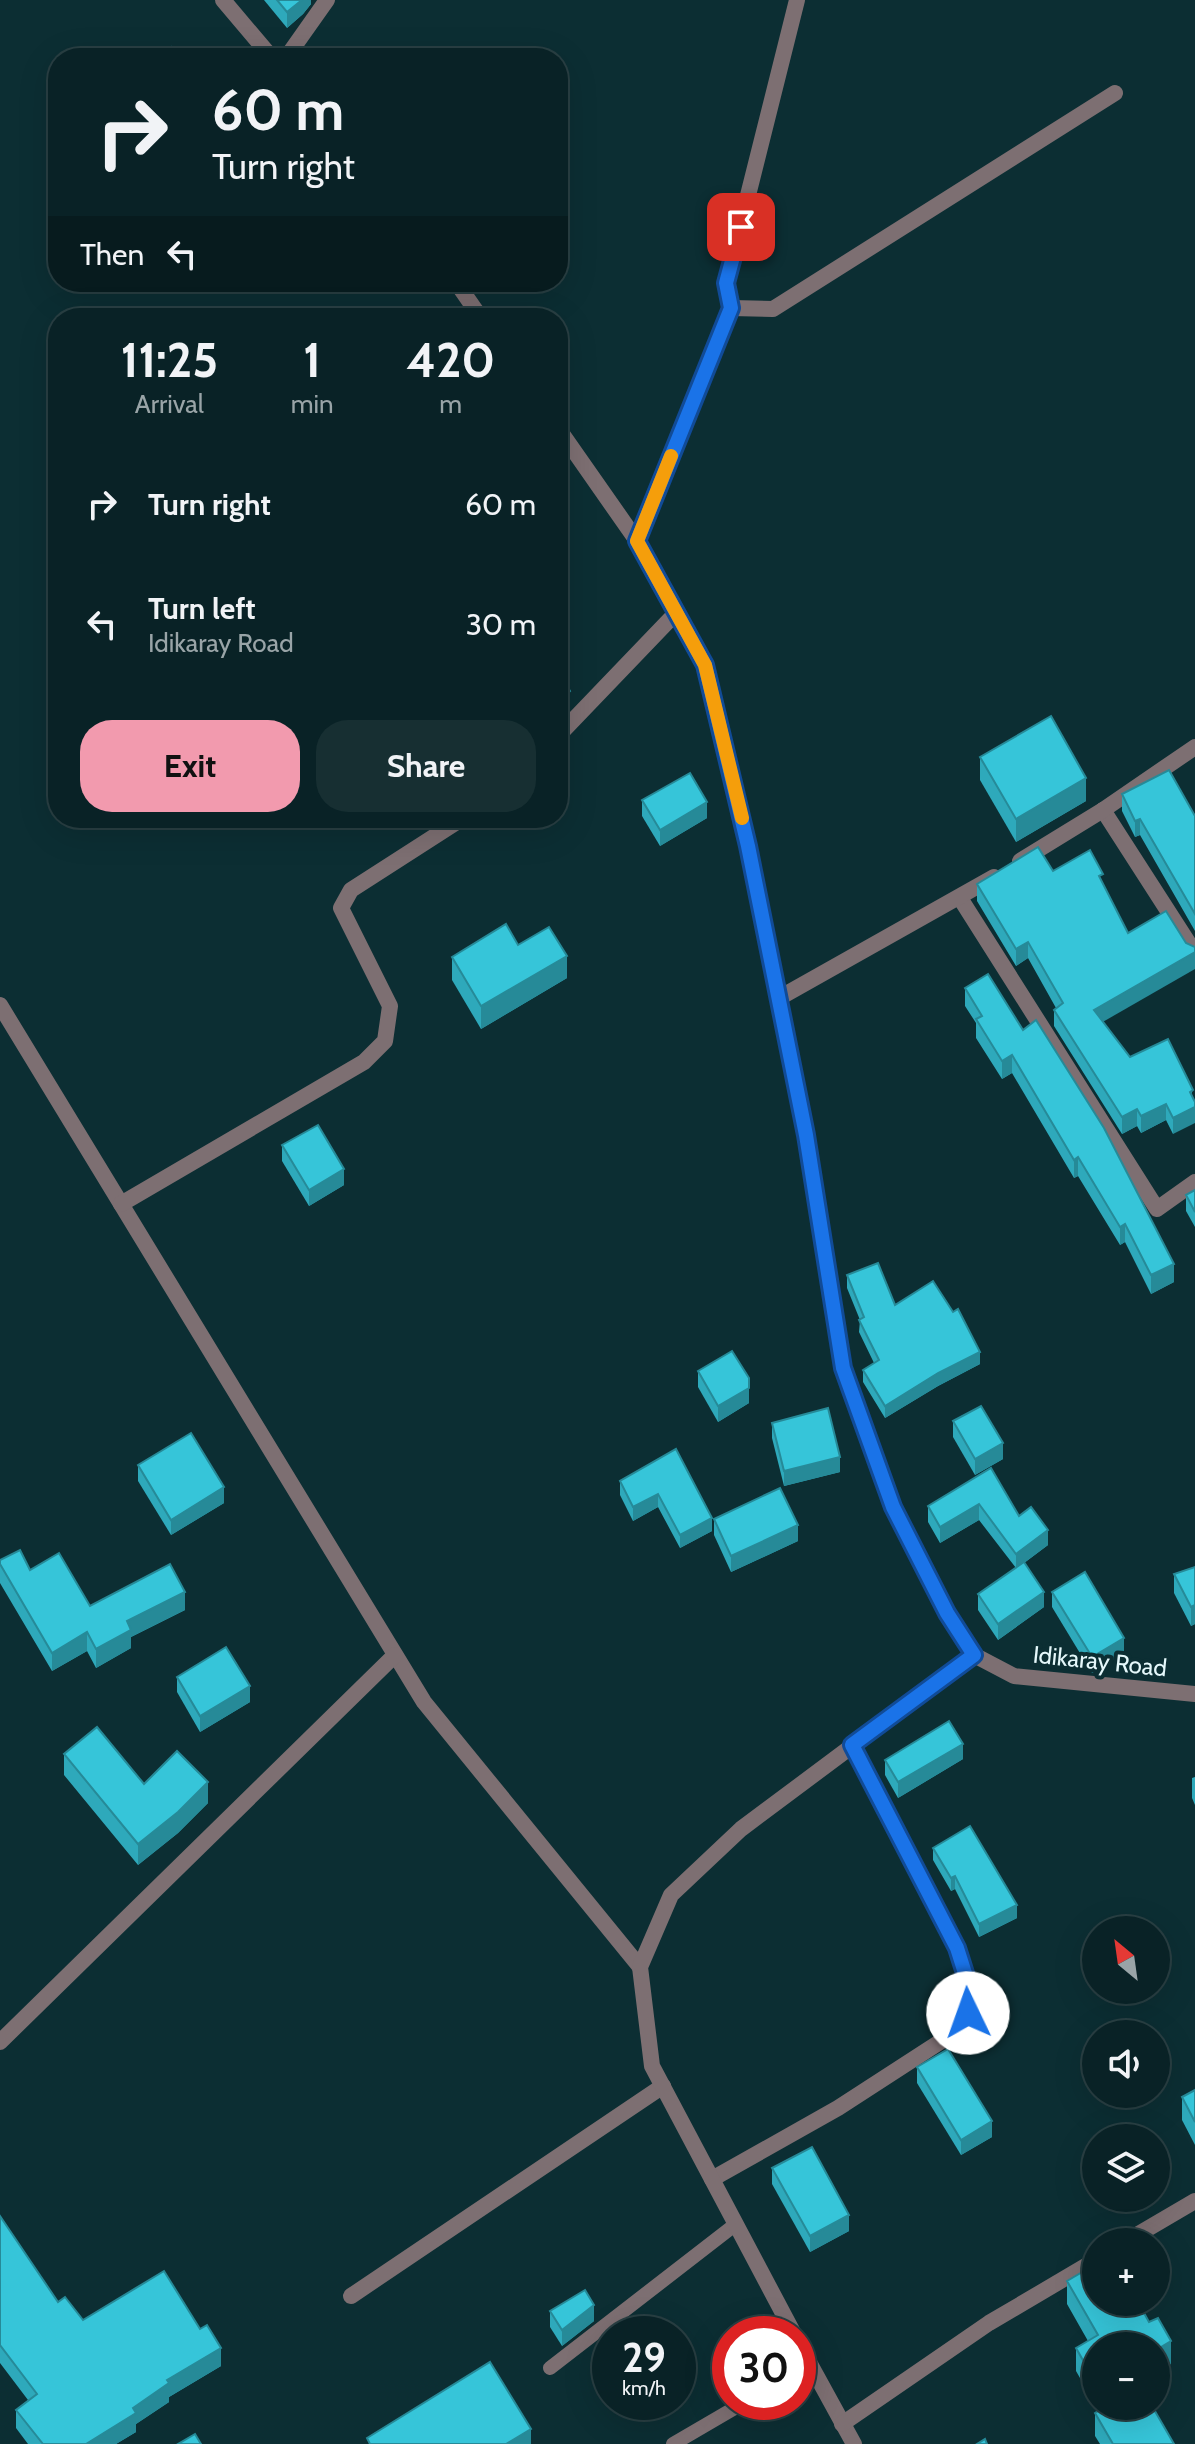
<!DOCTYPE html>
<html lang="en">
<head>
<meta charset="utf-8">
<style>
	:root { --surface:#092226; --page:#172f32; --text:#f1f3f6; --muted:#99a4a7; --line:#293f43; --accent:#f29aae }
	body { margin:0; font-family:Cabin,sans-serif; background:var(--page); color:var(--text); height:100vh; display:flex; flex-direction:column; font-size:30px; white-space:nowrap }
	* { box-sizing:border-box; margin:0 }
	p { font-size:26px; color:var(--muted) }
	.icon { flex:none; width:44px; height:44px; fill:none; stroke:currentColor; stroke-width:2; stroke-linecap:round; stroke-linejoin:round }
	.map { position:relative; flex:1; overflow:hidden }
	.side { position:absolute; left:48px; top:308px; width:520px; height:520px; display:flex; flex-direction:column; background:var(--surface); border-radius:32px; box-shadow:0 8px 32px #0002,0 0 0 2px var(--line) }
	.side>* { flex:none }
	.guide { position:absolute; left:48px; top:48px; width:520px; height:244px; border-radius:32px; box-shadow:0 8px 32px #0002,0 0 0 2px var(--line); background:#092226; color:var(--text); overflow:hidden }
	.needle { width:52px; rotate:331deg }
	.controls { position:absolute; left:1082px; top:1916px; display:grid; gap:16px }
	.controls a { display:grid; place-items:center; width:88px; height:88px; border-radius:50%; background:var(--surface); box-shadow:0 8px 32px #0002,0 0 0 2px var(--line); font-size:40px }
	.speed { position:absolute; left:592px; top:2316px; display:flex; gap:16px; font-size:40px; font-weight:700; text-align:center }
	.speed>* { display:grid; place-content:center; width:104px; height:104px; border-radius:50%; background:var(--surface); box-shadow:0 8px 32px #0002,0 0 0 2px var(--line); line-height:1 }
	.speed small { font-size:20px; font-weight:400 }
	.speed .limit { border:12px solid #d22; background:#fff; color:#111 }
	.pin { position:absolute; display:grid; place-items:center; width:68px; height:68px; color:#fff; margin:-34px; border-radius:16px; box-shadow:0 4px 12px #0006 }
	.me { position:absolute; width:88px; margin:-44px; rotate:357deg; stroke-linejoin:round; filter:drop-shadow(0 0 6px #0008) }
	.turn { display:flex; align-items:center; gap:28px; height:168px; padding:0 32px; font-size:36px }
	.turn .icon { width:104px; height:104px; stroke-width:2.5 }
	.turn b { display:block; font-size:56px; line-height:68px }
	.then { display:flex; align-items:center; height:76px; padding:0 32px; background:#0003; gap:16px; font-size:30px }
	.eta { display:flex; justify-content:space-evenly; align-items:center; height:136px; text-align:center }
	.eta b { font-size:48px; font-weight:700; line-height:56px }
	.cta { display:flex; gap:16px; margin-top:auto; padding:16px 32px }
	.cta a { flex:1; height:92px; border-radius:32px; background:var(--accent); color:#111; font-size:32px; font-weight:700; line-height:92px; text-align:center }
	.cta a+a { background:var(--page); color:var(--text) }
	ul { padding:0; list-style:none }
	li { display:flex; align-items:center; gap:24px; height:120px; padding:0 32px }
	li div { flex:1 }
	li b { display:block; font-size:30px }
	li em { font-style:normal }
	.map>svg:first-child { display:block }
	.lines { fill:none; stroke-linecap:round; stroke-linejoin:round }
	.service { stroke:#7d6f72; stroke-width:14 }
	.minor { stroke:#7d6f72; stroke-width:16 }
	.tertiary { stroke:#7d6f72; stroke-width:16 }
	.wall { fill:#2ea9bb }
	.shaded-wall { fill:#268a98 }
	.building { fill:#36c5d9; stroke:#268a98; stroke-width:2 }
	.route-casing { stroke:#114b97; stroke-width:20 }
	.route { stroke:#1a73e8; stroke-width:14 }
	.slow { stroke:#f59e0b; stroke-width:14 }
	.labels { text-anchor:middle; dominant-baseline:central; stroke-width:8; stroke-linejoin:round; paint-order:stroke }
	.street-label { font-size:24px; fill:#e5f8fb; stroke:#0c2e33 }
</style>
</head>
<body>
<div class="map">
<svg width="1195" height="2444" viewBox="0 0 1195 2444">
	<rect width="100%" height="100%" fill="#0c2e33"/>
	<g class="lines">
		<g class="service">
			<polyline points="550,2368 736,2224"/>
			<polyline points="798,2371 809,2364"/>
			<polyline points="673,2444 745,2402"/>
		</g>
		<g class="minor">
			<polyline points="286,58 327,0"/>
			<polyline points="731,308 773,309 1115,93"/>
			<polyline points="637,541 731,308 726,283 797,0"/>
			<polyline points="558,736 676,613"/>
			<polyline points="1103,810 1195,953"/>
			<polyline points="1020,861 1103,810 1195,747"/>
			<polyline points="960,898 1157,1209 1195,1182"/>
			<polyline points="779,998 994,877"/>
			<polyline points="0,1005 424,1702 640,1967"/>
			<polyline points="121,1204 364,1062 385,1041 390,1006 341,908 351,890 463,818"/>
			<polyline points="0,2042 395,1655"/>
			<polyline points="712,2179 838,2108 946,2038 968,2013 970,1989 957,1948 852,1745"/>
			<polyline points="1125,2242 1195,2201"/>
			<polyline points="351,2296 663,2086"/>
			<polyline points="794,2334 652,2066 640,1967 671,1895 741,1829 974,1655"/>
			<polyline points="798,2342 854,2444"/>
			<polyline points="842,2424 989,2323 1096,2260"/>
		</g>
		<g class="tertiary">
			<polyline points="223,0 272,58"/>
			<polyline points="456,282 481,318"/>
			<polyline points="558,428 637,541 705,665 748,846 806,1135 843,1368 893,1507 947,1613 974,1655 1014,1676 1195,1694"/>
		</g>
	</g>
	<g class="wall">
		<polygon points="264,0 311,0 311,4 303,14 287,28"/>
		<polygon points="980,757 1086,801 1016,842 980,780"/>
		<polygon points="1122,794 1195,816 1195,931 1140,835 1135,837 1122,811"/>
		<polygon points="642,800 707,818 660,846 642,816"/>
		<polygon points="1053,871 1103,884 1128,933 1103,1022 1130,1057 1193,1090 1173,1134 1166,1120 1141,1133 1137,1126 1122,1134 1054,1026 1054,1010 1056,1008 1028,958 1016,966 977,901 977,884"/>
		<polygon points="518,945 567,978 481,1029 452,980 452,957"/>
		<polygon points="965,988 1174,1282 1151,1294 1125,1242 1120,1245 1078,1176 1074,1178 1012,1073 1002,1079 976,1038 976,1023 965,1006"/>
		<polygon points="282,1145 344,1185 309,1206 282,1161"/>
		<polygon points="1195,1190 1195,1227 1186,1211 1186,1195"/>
		<polygon points="847,1275 895,1305 980,1364 938,1386 885,1418 863,1382 863,1370 874,1363 859,1332 860,1320 847,1288"/>
		<polygon points="698,1371 749,1403 718,1422 698,1387"/>
		<polygon points="953,1421 1003,1459 975,1475 953,1437"/>
		<polygon points="772,1423 840,1472 784,1486 772,1438"/>
		<polygon points="676,1449 712,1531 680,1548 658,1507 633,1521 620,1495 620,1481"/>
		<polygon points="138,1465 224,1503 171,1535 138,1481"/>
		<polygon points="991,1468 1019,1516 1048,1545 1024,1563 1044,1607 998,1640 978,1610 978,1594 1016,1568 979,1520 940,1543 928,1522 928,1506"/>
		<polygon points="714,1519 798,1541 731,1572 714,1535"/>
		<polygon points="0,1560 30,1570 90,1606 185,1610 131,1637 131,1648 96,1668 87,1651 52,1671 0,1583"/>
		<polygon points="1195,1567 1195,1624 1191,1626 1174,1593 1174,1574"/>
		<polygon points="1052,1592 1124,1653 1092,1673 1052,1607"/>
		<polygon points="177,1677 250,1702 200,1732 177,1692"/>
		<polygon points="64,1754 144,1784 208,1803 178,1833 138,1865 64,1775"/>
		<polygon points="963,1759 898,1798 885,1775 885,1760"/>
		<polygon points="1195,1777 1195,1805 1192,1798 1192,1778"/>
		<polygon points="933,1848 1017,1918 979,1937 955,1889 951,1891 933,1860"/>
		<polygon points="917,2067 992,2137 961,2155 917,2083"/>
		<polygon points="1195,2090 1195,2145 1182,2120 1182,2097"/>
		<polygon points="772,2168 849,2231 810,2252 772,2184"/>
		<polygon points="0,2216 58,2302 83,2320 221,2366 169,2397 169,2402 136,2424 136,2432 116,2444 28,2444 16,2428 16,2410 28,2400 0,2363"/>
		<polygon points="1067,2281 1171,2364 1096,2346 1096,2406 1076,2371 1076,2348 1088,2341 1067,2304"/>
		<polygon points="550,2311 594,2321 562,2346 550,2327"/>
		<polygon points="1096,2406 1152,2406 1174,2444 1100,2444 1095,2436 1095,2413 1099,2410"/>
	</g>
	<g class="shaded-wall">
		<polygon points="302,0 311,0 311,4 303,14 287,28 287,12"/>
		<polygon points="570,691 570,707 558,718 558,703"/>
		<polygon points="1086,778 1086,801 1016,842 1016,819"/>
		<polygon points="707,802 707,818 660,846 660,830"/>
		<polygon points="1140,819 1140,835 1135,837 1135,821"/>
		<polygon points="1028,942 1028,958 1016,966 1016,949"/>
		<polygon points="1195,952 1195,969 1094,1027 1094,1010"/>
		<polygon points="567,956 567,978 481,1029 481,1006"/>
		<polygon points="1012,1055 1012,1073 1002,1079 1002,1061"/>
		<polygon points="1166,1104 1166,1120 1141,1133 1141,1116"/>
		<polygon points="1195,1107 1195,1123 1173,1134 1173,1118"/>
		<polygon points="1137,1109 1137,1126 1122,1134 1122,1117"/>
		<polygon points="1078,1157 1078,1176 1074,1178 1074,1160"/>
		<polygon points="344,1169 344,1185 309,1206 309,1190"/>
		<polygon points="1125,1224 1125,1242 1120,1245 1120,1227"/>
		<polygon points="1174,1264 1174,1282 1151,1294 1151,1275"/>
		<polygon points="980,1352 980,1364 938,1386 885,1418 885,1406 938,1373"/>
		<polygon points="749,1388 749,1403 718,1422 718,1406"/>
		<polygon points="1003,1443 1003,1459 975,1475 975,1459"/>
		<polygon points="840,1457 840,1472 784,1486 784,1471"/>
		<polygon points="224,1487 224,1503 171,1535 171,1520"/>
		<polygon points="658,1494 658,1507 633,1521 633,1507"/>
		<polygon points="979,1504 979,1520 940,1543 940,1527"/>
		<polygon points="712,1518 712,1531 680,1548 680,1535"/>
		<polygon points="798,1525 798,1541 731,1572 731,1556"/>
		<polygon points="1048,1530 1048,1545 1016,1569 1016,1554"/>
		<polygon points="185,1592 185,1610 131,1637 131,1648 96,1668 96,1649 127,1621"/>
		<polygon points="1044,1592 1044,1607 998,1640 998,1624"/>
		<polygon points="1195,1605 1195,1624 1191,1626 1191,1607"/>
		<polygon points="87,1632 87,1651 52,1671 52,1653"/>
		<polygon points="1124,1638 1124,1653 1092,1673 1092,1657"/>
		<polygon points="250,1686 250,1702 200,1732 200,1716"/>
		<polygon points="963,1744 963,1759 898,1798 898,1782"/>
		<polygon points="208,1782 208,1803 178,1833 138,1865 138,1844"/>
		<polygon points="955,1876 955,1889 951,1891 951,1878"/>
		<polygon points="1017,1905 1017,1918 979,1937 979,1924"/>
		<polygon points="992,2121 992,2137 961,2155 961,2140"/>
		<polygon points="849,2215 849,2231 810,2252 810,2236"/>
		<polygon points="594,2305 594,2321 562,2346 562,2330"/>
		<polygon points="1171,2341 1171,2364 1156,2372 1156,2350"/>
		<polygon points="221,2348 221,2366 169,2397 169,2402 136,2424 136,2432 116,2444 86,2444 167,2380"/>
		<polygon points="531,2429 531,2444 506,2444"/>
	</g>
	<g class="building">
		<polygon points="277,0 302,0 287,12"/>
		<polygon points="171,47 177,58 151,58"/>
		<polygon points="558,670 570,691 558,703"/>
		<polygon points="1051,716 1086,778 1016,819 980,757"/>
		<polygon points="1169,770 1195,816 1195,914 1140,819 1135,821 1122,794"/>
		<polygon points="690,773 707,802 660,830 642,800"/>
		<polygon points="1038,847 1053,871 1090,850 1103,874 1099,876 1128,933 1166,911 1186,943 1195,947 1195,952 1094,1010 1130,1057 1168,1039 1193,1090 1190,1092 1195,1102 1195,1107 1173,1118 1166,1104 1141,1116 1137,1109 1122,1117 1054,1010 1063,1003 1028,942 1016,949 977,884"/>
		<polygon points="506,924 518,945 549,927 567,956 481,1006 452,957"/>
		<polygon points="988,974 1023,1030 1036,1020 1104,1128 1174,1264 1151,1275 1125,1224 1120,1227 1078,1157 1074,1160 1012,1055 1002,1061 976,1019 982,1016 965,988"/>
		<polygon points="318,1125 344,1169 309,1190 282,1145"/>
		<polygon points="1195,1190 1195,1212 1186,1195"/>
		<polygon points="878,1263 895,1305 933,1281 953,1312 958,1309 980,1352 938,1373 885,1406 863,1370 879,1360 859,1320 864,1317 847,1275"/>
		<polygon points="732,1351 749,1378 749,1388 718,1406 698,1371"/>
		<polygon points="981,1406 1003,1443 975,1459 953,1421"/>
		<polygon points="828,1408 840,1457 784,1471 772,1423"/>
		<polygon points="191,1433 224,1487 171,1520 138,1465"/>
		<polygon points="676,1449 712,1518 680,1535 658,1494 633,1507 620,1481"/>
		<polygon points="991,1468 1019,1516 1031,1507 1048,1530 1016,1554 979,1504 940,1527 928,1506"/>
		<polygon points="780,1488 798,1525 731,1556 714,1519"/>
		<polygon points="20,1550 30,1570 59,1553 90,1606 170,1564 185,1592 127,1621 131,1630 96,1649 87,1632 52,1653 0,1564 0,1560"/>
		<polygon points="1024,1562 1044,1592 998,1624 978,1594"/>
		<polygon points="1195,1567 1195,1605 1191,1607 1174,1574"/>
		<polygon points="1085,1572 1124,1638 1092,1657 1052,1592"/>
		<polygon points="226,1647 250,1686 200,1716 177,1677"/>
		<polygon points="949,1721 963,1744 898,1782 885,1760"/>
		<polygon points="97,1727 144,1784 177,1751 208,1782 178,1812 138,1844 64,1754"/>
		<polygon points="970,1826 1017,1905 979,1924 955,1876 951,1878 933,1848"/>
		<polygon points="948,2049 992,2121 961,2140 917,2067"/>
		<polygon points="1195,2090 1195,2122 1182,2097"/>
		<polygon points="812,2147 849,2215 810,2236 772,2168"/>
		<polygon points="0,2216 58,2302 65,2297 83,2320 164,2271 200,2329 207,2325 221,2348 167,2380 169,2383 133,2408 136,2413 86,2444 43,2444 16,2410 37,2394 0,2345"/>
		<polygon points="1096,2264 1096,2302 1138,2302 1149,2322 1158,2318 1171,2341 1156,2350 1156,2346 1096,2346 1096,2383 1076,2348 1098,2335 1067,2281"/>
		<polygon points="585,2290 594,2305 562,2330 550,2311"/>
		<polygon points="490,2362 531,2429 506,2444 370,2444 367,2438"/>
		<polygon points="1106,2406 1152,2406 1174,2444 1113,2444 1095,2413"/>
		<polygon points="195,2434 201,2444 178,2444"/>
		<polygon points="985,2439 987,2444 977,2444"/>
	</g>
	<g class="lines">
		<defs>
			<polyline id="route" points="741,227 726,283 731,308 637,541 705,665 748,846 806,1135 843,1368 893,1507 947,1613 974,1655 852,1745 957,1948 970,1989 968,2013"/>
		</defs>
		<use href="#route" class="route-casing"/>
		<use href="#route" class="route"/>
		<polyline class="slow" points="671,456 637,541 705,665 742,818"/>
	</g>
	<g class="labels">
		<g class="street-label">
			<text transform="translate(1100 1661) rotate(6)">Idikaray Road</text>
		</g>
	</g>
</svg>
<div class="controls">
<a><svg class="needle" viewBox="-14 -14 28 28"><path d="M0-13l5 13h-10z" fill="#e53935"/><path d="M0 13l5-13h-10z" fill="#99a4a7"/></svg></a>
<a><svg class="icon" aria-label="sound" viewBox="0 0 24 24"><path d="M4 9h4l5-4v14l-5-4H4zM17 9q2 3 0 6"/></svg></a>
<a><svg class="icon" aria-label="layers" viewBox="0 0 24 24"><path d="M12 4l9 5-9 5-9-5zM3 14l9 5 9-5"/></svg></a>
<a>+</a>
<a>−</a>
</div>
<div class="speed"><div>29<small>km/h</small></div><div class="limit">30</div></div>
<div class="pin" style="left:741px;top:227px;background:#d93025"><svg class="icon" aria-label="arrive" viewBox="0 0 24 24"><path d="M6 21V4h12l-3 4 3 4H6"/></svg></div>
<svg class="me" style="left:968px;top:2013px" viewBox="-20 -20 40 40"><circle r="19" fill="#fff"/><path d="M0-13L10 11 0 6-10 11z" fill="#1a73e8"/></svg>
<div class="guide">
<div class="turn"><svg class="icon" aria-label="right" viewBox="0 0 24 24"><path d="M7 20v-9h11M14 6l5 5-5 5"/></svg><div><b>60 m</b>Turn right</div></div>
<div class="then">Then<svg class="icon" aria-label="left" viewBox="0 0 24 24"><path d="M17 20v-9H6M10 6l-5 5 5 5"/></svg></div>
</div>
<section class="side">
<div class="eta">
<div><b>11:25</b><p>Arrival</p></div>
<div><b>1</b><p>min</p></div>
<div><b>420</b><p>m</p></div>
</div>
<ul>
<li><svg class="icon" aria-label="right" viewBox="0 0 24 24"><path d="M7 20v-9h11M14 6l5 5-5 5"/></svg><div><b>Turn right</b></div><em>60 m</em></li>
<li><svg class="icon" aria-label="left" viewBox="0 0 24 24"><path d="M17 20v-9H6M10 6l-5 5 5 5"/></svg><div><b>Turn left</b><p>Idikaray Road</p></div><em>30 m</em></li>
</ul>
<div class="cta"><a>Exit</a><a>Share</a></div>
</section>
</div>
</body>
</html>
